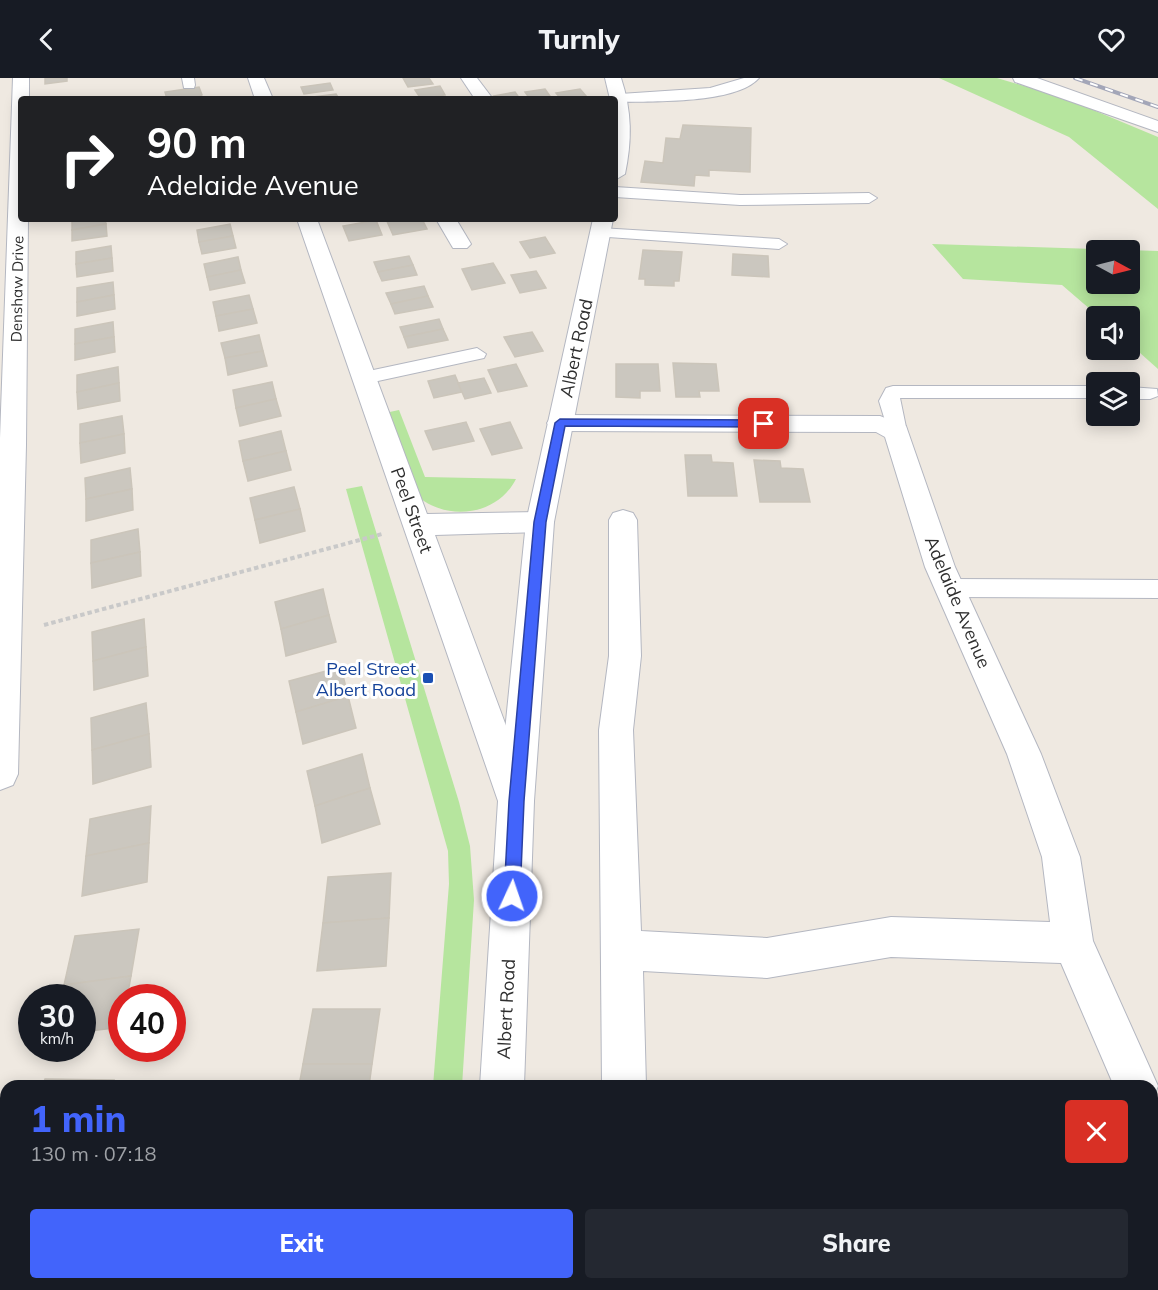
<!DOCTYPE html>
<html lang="en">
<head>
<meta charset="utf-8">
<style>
	:root { --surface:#171b24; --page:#242831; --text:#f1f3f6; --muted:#9ea1a6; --accent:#4264fb }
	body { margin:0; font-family:Mulish,sans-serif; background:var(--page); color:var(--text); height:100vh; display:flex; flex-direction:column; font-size:22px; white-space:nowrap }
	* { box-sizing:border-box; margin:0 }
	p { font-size:20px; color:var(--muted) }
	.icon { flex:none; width:33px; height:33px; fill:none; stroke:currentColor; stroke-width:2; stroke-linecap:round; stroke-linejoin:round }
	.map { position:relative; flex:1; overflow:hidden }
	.panel { position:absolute; left:0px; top:1002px; width:1158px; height:210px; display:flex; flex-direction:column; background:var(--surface); border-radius:18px 18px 0 0; box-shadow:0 3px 15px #0003 }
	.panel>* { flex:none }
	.banner { position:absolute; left:18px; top:18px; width:600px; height:126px; border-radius:6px; box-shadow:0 3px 15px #0003; background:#202124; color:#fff; overflow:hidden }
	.needle { width:39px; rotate:97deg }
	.fabs { position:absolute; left:1086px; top:162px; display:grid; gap:12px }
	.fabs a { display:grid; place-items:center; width:54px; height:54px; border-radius:6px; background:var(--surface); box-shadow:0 3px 15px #0003; font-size:30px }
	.speed { position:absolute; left:18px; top:906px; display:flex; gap:12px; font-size:30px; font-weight:700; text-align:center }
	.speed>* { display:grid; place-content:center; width:78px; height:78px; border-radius:50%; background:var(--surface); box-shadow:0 3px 15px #0003; line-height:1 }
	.speed small { font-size:15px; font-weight:400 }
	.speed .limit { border:9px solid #d22; background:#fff; color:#111 }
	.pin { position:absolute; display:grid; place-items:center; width:51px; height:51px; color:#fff; margin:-26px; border-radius:12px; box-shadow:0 3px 9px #0006 }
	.me { position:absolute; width:66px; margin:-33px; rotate:3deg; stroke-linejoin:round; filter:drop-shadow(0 0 4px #0008) }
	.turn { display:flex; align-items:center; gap:21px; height:126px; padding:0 30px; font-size:27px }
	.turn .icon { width:78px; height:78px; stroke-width:2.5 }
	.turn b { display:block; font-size:42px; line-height:51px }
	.round { display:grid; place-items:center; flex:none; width:63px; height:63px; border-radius:6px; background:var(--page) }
	.summary { display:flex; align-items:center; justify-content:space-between; height:102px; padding:0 30px }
	h1 { font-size:36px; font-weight:800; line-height:45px; color:var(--accent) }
	.action { display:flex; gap:12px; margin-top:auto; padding:12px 30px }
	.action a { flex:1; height:69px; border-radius:6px; background:var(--accent); color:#fff; font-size:24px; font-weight:800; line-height:69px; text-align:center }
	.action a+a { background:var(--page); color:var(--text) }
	header { display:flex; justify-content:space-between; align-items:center; height:78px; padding:0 30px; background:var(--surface); font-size:27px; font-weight:800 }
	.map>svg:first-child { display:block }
	.green { fill:#b6e59e; fill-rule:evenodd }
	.building { fill:#cbc7bf; stroke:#cbc5ba; stroke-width:1.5 }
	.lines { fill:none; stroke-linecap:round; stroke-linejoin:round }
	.lane-casing { stroke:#b4b7c1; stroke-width:2 }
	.street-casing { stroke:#b4b7c1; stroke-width:2 }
	.secondary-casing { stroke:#b4b7c1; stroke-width:2 }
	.path { stroke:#c9c9c9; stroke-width:4; stroke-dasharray:4.5 3; stroke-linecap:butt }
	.lane { fill:#fff; fill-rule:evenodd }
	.street { fill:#fff; fill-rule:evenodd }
	.secondary { fill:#fff; fill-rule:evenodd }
	.rail-casing { stroke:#a3a6b8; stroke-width:4 }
	.rail { stroke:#fff; stroke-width:2; stroke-dasharray:8; stroke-linecap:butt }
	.route { fill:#4264fb; stroke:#2b41a3; stroke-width:1.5 }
	.transit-dot { fill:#1a4fb4; stroke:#fff; stroke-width:2 }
	.labels { text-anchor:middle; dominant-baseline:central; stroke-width:6; stroke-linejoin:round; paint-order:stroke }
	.far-street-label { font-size:15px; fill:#2e2e2e; stroke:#fff }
	.street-label { font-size:18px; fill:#2e2e2e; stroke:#fff }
	.transit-label { font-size:18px; fill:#164399; stroke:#fff; text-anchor:end }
</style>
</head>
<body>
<header><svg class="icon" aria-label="back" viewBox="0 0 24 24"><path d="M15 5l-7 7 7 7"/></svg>Turnly<svg class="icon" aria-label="heart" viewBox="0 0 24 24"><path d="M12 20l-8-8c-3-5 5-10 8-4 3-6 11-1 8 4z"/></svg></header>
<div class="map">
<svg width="1158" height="1212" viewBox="0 0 1158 1212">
	<rect width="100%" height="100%" fill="#efe9e1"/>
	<g class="green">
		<polygon points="939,0 997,0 1062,19 1158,59 1158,131 1069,59"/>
		<path d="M932 166 1158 173V291L1130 266V238H1098L1062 207 963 201ZM1130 172V206H1096V172Z"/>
		<path d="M399 332 425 399 516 401C496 440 442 444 413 414L385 335Z"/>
		<polygon points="362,408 459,724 470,768 474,822 462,1008 433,1008 449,806 448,773 346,411"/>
	</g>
	<g class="building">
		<polygon points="45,0 67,0 67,3 45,6"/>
		<polygon points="403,0 429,0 433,6 408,9"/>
		<polygon points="330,5 333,12 304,16 301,9"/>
		<polygon points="440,8 445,17 421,21 415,12"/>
		<polygon points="199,9 202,17 198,19 167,21 165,14"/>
		<polygon points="545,11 552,21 530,21 525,14"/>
		<polygon points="580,11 587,19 561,21 556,15"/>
		<polygon points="515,14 520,21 497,21 494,18"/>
		<polygon points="336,16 339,21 305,20"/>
		<polygon points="683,47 751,50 750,94 709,92 709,98 695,97 694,108 641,104 645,83 663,85 666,60 680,61"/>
		<polygon points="72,141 105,141 106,146 72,152"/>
		<polygon points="386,141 422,141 427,151 393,157"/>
		<polygon points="376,142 382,157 349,163 343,148"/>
		<polygon points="106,146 107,158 72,163 72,152"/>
		<polygon points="230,146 233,158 199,164 197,152"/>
		<polygon points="233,158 236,170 202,176 199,164"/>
		<polygon points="545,159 555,175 530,180 520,164"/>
		<polygon points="111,168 112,180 76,186 76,174"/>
		<polygon points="643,172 682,174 679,203 674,203 674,208 645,207 645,201 639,201"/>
		<polygon points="733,176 768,178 769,199 732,197"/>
		<polygon points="409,178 413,187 378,194 374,184"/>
		<polygon points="238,179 241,192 207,199 204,186"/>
		<polygon points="112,180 113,193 77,199 76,186"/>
		<polygon points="493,185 505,205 472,212 462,191"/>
		<polygon points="413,187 417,197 382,203 378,194"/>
		<polygon points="241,192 245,205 210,212 207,199"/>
		<polygon points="536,193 546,210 520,215 511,197"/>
		<polygon points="113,204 114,217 77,224 77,210"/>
		<polygon points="424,208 428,218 391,226 386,215"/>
		<polygon points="114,217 115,231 77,238 77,224"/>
		<polygon points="249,217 253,231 216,238 213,224"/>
		<polygon points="428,218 433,229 395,236 391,226"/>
		<polygon points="253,231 257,245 219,253 216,238"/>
		<polygon points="439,241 443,251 404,259 400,249"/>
		<polygon points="113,244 114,259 75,266 75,251"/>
		<polygon points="443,251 448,262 408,270 404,259"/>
		<polygon points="532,254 543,273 515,279 504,259"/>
		<polygon points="259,257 263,273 225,280 221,265"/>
		<polygon points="114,259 115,274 75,282 75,266"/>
		<polygon points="263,273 267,288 228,297 225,280"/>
		<polygon points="673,285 716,286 719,313 699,313 700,319 676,319"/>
		<polygon points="516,286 527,308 498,314 488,292"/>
		<polygon points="616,286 658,286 660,313 640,313 640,320 616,319"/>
		<polygon points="118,289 119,305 77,314 77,297"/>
		<polygon points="455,297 462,314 434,320 428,303"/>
		<polygon points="484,300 491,315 465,321 458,305"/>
		<polygon points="272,304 276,321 236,330 233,312"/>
		<polygon points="119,305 120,323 78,331 77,314"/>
		<polygon points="276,321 281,338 240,348 236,330"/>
		<polygon points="122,338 124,356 80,365 80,346"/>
		<polygon points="466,344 474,363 433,372 425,353"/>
		<polygon points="510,344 522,370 492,377 480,351"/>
		<polygon points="281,353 286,373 243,383 239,363"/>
		<polygon points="124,356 125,375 81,385 80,365"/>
		<polygon points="286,373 291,392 248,403 243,383"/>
		<polygon points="685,377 711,377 712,384 733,385 737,418 688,418"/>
		<polygon points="754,382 780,383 781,390 803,391 810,424 760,424"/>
		<polygon points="130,390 132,411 86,421 85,400"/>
		<polygon points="294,409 300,431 255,442 250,420"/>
		<polygon points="132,411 133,432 86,443 86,421"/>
		<polygon points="300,431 305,453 260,465 255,442"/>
		<polygon points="138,451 140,474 91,485 91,462"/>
		<polygon points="140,474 141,498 92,510 91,485"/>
		<polygon points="323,511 329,537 281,551 275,524"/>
		<polygon points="329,537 336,564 286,578 281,551"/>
		<polygon points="144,541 146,569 93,583 92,554"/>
		<polygon points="146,569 148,598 94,612 93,583"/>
		<polygon points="341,589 348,618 296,634 289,603"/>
		<polygon points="348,618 356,650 303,666 296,634"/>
		<polygon points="146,625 149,656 92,672 91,640"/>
		<polygon points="149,656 151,689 93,706 92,672"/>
		<polygon points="362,676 370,710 315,728 307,693"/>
		<polygon points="370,710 380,746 322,765 315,728"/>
		<polygon points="151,728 149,765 86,778 90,741"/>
		<polygon points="149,765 147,804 82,818 86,778"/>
		<polygon points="391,795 389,840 323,845 328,799"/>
		<polygon points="389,840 386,888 317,893 323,845"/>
		<polygon points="139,851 131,898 64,907 75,858"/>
		<polygon points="131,898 127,920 122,920 122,949 82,954 82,920 61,920 64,907"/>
		<polygon points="313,931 380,931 372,986 303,986"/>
		<polygon points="303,986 372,986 369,1008 299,1008"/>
		<polygon points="45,1001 114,1002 112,1008 42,1008"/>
		<polygon points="0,1188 6,1189 6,1206 51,1206 48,1212 0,1212"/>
		<polygon points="248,1206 330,1206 329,1212 247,1212"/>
	</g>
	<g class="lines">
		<defs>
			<g id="lane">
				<polygon points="182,0 194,0 195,7 194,10 184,10"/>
				<path d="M744 0H759C736 26 654 23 620 24L613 20 620 16 710 10Z"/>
				<polygon points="615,109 740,117 869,115 877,120 869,125 740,127 615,119"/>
				<polygon points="600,150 779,161 787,166 779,171 594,158 592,155 594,152"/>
				<polygon points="477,270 486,276 484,280 364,306 354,300 364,294"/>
				<polygon points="893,308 1096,308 1096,320 900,320 907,354 904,359 890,359 879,323 886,310"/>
				<polygon points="1130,309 1157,311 1158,318 1150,321 1130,321"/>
				<polygon points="950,501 1158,502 1158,520 950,519 942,516 938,510 942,504"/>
			</g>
			<g id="street">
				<polygon points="13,0 29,0 29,21 21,21 21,141 28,141 26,367 18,696 13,707 0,712 0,360"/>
				<polygon points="248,0 264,0 273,21 255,21"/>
				<polygon points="461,0 477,0 493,21 475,21"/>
				<polygon points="1013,0 1037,0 1158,43 1158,54 1015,4"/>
				<polygon points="297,141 317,141 427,436 540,434 550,437 554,444 550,451 540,454 435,457 534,723 529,735 516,739 503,735 498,723"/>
				<polygon points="436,141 456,141 471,166 467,170 453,170"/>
				<polygon points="560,337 880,338 906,348 955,489 1041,676 1080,779 1093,863 1158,1008 1152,1022 1158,1024 1158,1080 1152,1077 1152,1008 1114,1008 1061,885 891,879 767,900 643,893 646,1008 602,1008 599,652 609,578 609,442 613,435 623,432 633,435 637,442 641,578 633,652 641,853 767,860 891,839 1050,844 1042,779 1007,676 925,489 885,359 876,354 560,353 551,351 547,345 551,339"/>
				<rect x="1152" y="1143" width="6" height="48"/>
				<rect x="603" y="1206" width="50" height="6"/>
			</g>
			<g id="secondary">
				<path d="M605 0H621C632 33 632 63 625 96L615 102V21H610Z"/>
				<polygon points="593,141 613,141 554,444 534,723 524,1008 480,1008 498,723 526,444"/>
				<rect x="467" y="1206" width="50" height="6"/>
			</g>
		</defs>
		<use href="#lane" class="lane-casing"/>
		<use href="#street" class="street-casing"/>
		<use href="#secondary" class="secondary-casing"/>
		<polyline class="path" points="44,547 382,456"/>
		<use href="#lane" class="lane"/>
		<use href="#street" class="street"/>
		<use href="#secondary" class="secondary"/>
		<defs>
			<polyline id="rail" points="1075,0 1158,29"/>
		</defs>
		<use href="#rail" class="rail-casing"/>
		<use href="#rail" class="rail"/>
	</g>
	<polygon class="route" points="560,341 764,342 769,346 764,349 565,348 546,444 524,723 520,818 517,824 512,826 506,824 504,818 509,723 534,444 555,345"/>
	<rect class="transit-dot" x="422" y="594" width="12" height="12" rx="3"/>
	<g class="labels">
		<g class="far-street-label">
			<text transform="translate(17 211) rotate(-89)">Denshaw Drive</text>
		</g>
		<g class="street-label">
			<text transform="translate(576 270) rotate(-78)">Albert Road</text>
			<text transform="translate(412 432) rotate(70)">Peel Street</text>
			<text transform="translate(958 524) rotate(67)">Adelaide Avenue</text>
			<text transform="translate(506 931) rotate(-87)">Albert Road</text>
		</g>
		<g class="transit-label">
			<text x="416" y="590">Peel Street<tspan x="416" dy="21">Albert Road</tspan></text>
		</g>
	</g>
</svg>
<div class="fabs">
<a><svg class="needle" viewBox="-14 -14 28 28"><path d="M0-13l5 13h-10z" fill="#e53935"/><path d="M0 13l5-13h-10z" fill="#9ea1a6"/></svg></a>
<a><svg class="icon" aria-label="sound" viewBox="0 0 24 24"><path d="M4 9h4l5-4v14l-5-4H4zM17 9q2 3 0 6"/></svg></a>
<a><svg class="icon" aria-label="layers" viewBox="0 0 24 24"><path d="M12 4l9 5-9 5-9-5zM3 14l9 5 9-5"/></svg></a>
</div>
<div class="speed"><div>30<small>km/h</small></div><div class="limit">40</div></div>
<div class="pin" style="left:764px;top:346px;background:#d93025"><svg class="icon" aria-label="arrive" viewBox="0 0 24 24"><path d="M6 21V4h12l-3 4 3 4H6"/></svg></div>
<svg class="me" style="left:512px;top:818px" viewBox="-20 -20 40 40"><circle r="17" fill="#4264fb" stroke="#fff" stroke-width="3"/><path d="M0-11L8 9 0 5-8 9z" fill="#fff"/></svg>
<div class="banner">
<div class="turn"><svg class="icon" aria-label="right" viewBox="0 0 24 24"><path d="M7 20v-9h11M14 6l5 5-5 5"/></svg><div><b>90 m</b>Adelaide Avenue</div></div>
</div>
<section class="panel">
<div class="summary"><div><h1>1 min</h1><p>130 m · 07:18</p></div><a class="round" style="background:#d93025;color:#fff"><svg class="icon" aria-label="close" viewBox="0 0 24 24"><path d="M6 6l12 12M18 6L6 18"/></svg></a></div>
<div class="action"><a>Exit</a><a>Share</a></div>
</section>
</div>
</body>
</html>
